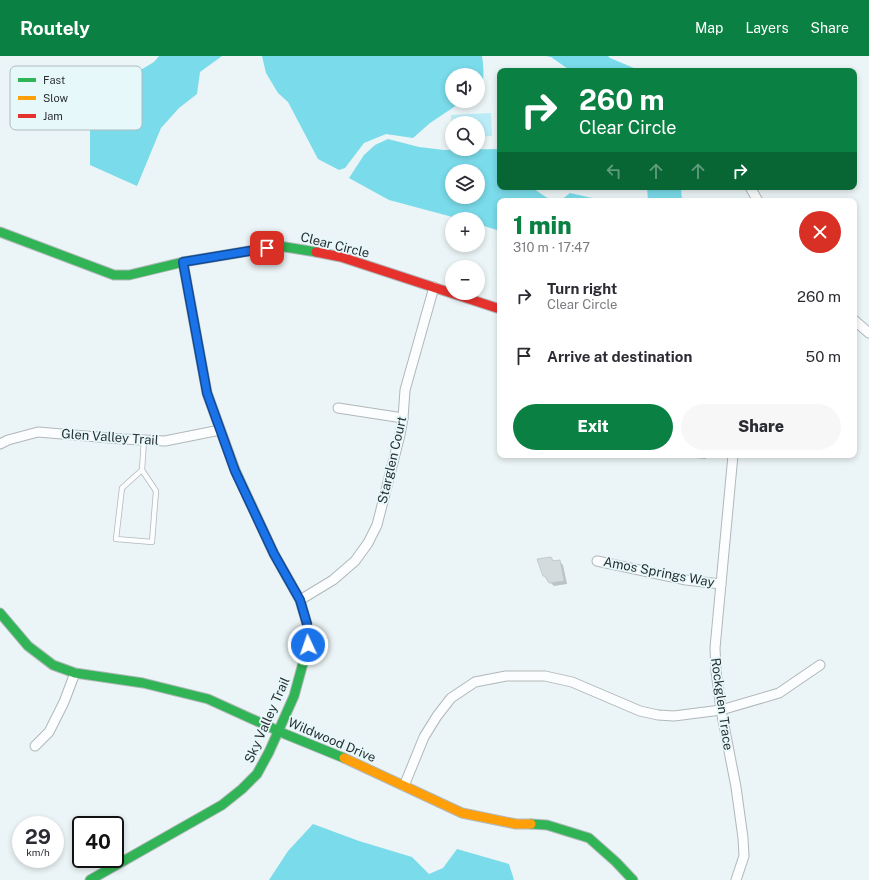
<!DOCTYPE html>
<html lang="en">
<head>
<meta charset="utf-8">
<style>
	:root { --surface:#fff; --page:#f7f7f7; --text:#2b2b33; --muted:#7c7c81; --accent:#0b8043 }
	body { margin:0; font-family:"Public Sans",sans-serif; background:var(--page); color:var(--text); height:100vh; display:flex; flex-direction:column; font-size:15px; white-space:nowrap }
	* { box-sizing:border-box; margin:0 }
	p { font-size:13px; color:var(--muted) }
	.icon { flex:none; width:22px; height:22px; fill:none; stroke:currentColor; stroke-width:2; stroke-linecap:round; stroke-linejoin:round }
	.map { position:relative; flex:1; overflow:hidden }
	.panel { position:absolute; left:497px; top:142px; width:360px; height:260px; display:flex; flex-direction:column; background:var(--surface); border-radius:8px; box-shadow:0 2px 6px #0003 }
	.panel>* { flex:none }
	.top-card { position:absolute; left:497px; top:12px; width:360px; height:122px; border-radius:8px; box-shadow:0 2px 6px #0003; background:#0b8043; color:#fff; overflow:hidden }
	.tools { position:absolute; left:445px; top:12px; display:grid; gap:8px }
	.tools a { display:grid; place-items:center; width:40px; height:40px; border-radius:50%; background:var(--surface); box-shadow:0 2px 6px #0003; font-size:20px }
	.speed { position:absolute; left:12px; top:760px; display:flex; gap:8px; font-size:20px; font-weight:700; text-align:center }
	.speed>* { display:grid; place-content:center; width:52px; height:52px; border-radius:50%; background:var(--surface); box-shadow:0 2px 6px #0003; line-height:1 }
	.speed small { font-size:10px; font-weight:400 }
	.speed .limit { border:2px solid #111; border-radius:6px; background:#fff; color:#111 }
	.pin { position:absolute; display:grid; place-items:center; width:34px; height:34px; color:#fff; margin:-17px; border-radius:8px; box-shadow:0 2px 6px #0006 }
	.me { position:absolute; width:44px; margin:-22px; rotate:357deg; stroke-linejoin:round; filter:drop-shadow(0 0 3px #0008) }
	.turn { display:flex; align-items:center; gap:14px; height:84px; padding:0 16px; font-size:18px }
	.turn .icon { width:52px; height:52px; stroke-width:2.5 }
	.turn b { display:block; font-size:28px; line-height:34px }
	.lanes { display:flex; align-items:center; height:38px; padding:0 16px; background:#0003; justify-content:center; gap:20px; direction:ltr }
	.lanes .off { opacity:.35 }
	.round { display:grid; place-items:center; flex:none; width:42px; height:42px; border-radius:21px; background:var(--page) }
	.headline { display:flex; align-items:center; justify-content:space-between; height:68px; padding:0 16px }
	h1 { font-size:24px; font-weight:800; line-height:30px; color:var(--accent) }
	.cta { display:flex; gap:8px; margin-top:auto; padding:8px 16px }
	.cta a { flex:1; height:46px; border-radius:24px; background:var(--accent); color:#fff; font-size:16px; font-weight:800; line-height:46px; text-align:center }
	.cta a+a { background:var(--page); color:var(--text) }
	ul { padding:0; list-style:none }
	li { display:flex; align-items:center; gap:12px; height:60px; padding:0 16px }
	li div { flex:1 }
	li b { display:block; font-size:15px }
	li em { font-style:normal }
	header { display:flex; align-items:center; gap:24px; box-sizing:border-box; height:56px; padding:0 20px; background:var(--accent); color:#fff }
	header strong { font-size:19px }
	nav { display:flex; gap:22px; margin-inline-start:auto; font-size:14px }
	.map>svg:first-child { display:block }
	.green { fill:#baecf7 }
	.forest { fill:#7adbea; fill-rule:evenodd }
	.shadow { fill:#0003 }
	.building { fill:#d4dbdd; stroke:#c2cacb }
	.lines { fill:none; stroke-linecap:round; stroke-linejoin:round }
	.lane-casing { stroke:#b1b8ba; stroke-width:6 }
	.street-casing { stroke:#b1b8ba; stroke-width:11 }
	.fast-casing { stroke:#b1b8ba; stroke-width:11 }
	.slow-casing { stroke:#b1b8ba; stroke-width:11 }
	.jam-casing { stroke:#b1b8ba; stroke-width:11 }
	.lane { stroke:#fcfdfe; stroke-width:4.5 }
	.street { stroke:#fcfdfe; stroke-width:9 }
	.fast { stroke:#30b455; stroke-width:9 }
	.slow { stroke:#ff9f0a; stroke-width:9 }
	.jam { stroke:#e5322d; stroke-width:9 }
	.route-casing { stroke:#114b97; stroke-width:10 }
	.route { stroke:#1a73e8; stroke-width:7 }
	.labels { text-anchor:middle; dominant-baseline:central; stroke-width:3.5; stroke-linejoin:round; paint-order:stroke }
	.street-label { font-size:13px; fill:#2a3032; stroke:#e7f8fb }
	.key { fill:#e7f8fb; stroke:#aebcbf; stroke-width:1 }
	.key-label { font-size:11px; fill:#2a3032 }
</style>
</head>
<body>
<header>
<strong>Routely</strong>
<nav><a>Map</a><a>Layers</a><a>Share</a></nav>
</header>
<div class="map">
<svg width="869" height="824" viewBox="0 0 869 824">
	<rect width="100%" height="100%" fill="#ebf4f6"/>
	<polygon class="green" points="491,57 492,80 478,81 478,67 452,67 452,81 451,59"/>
	<g class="forest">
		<polygon points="159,0 222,0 200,16 197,38 179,52 161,72 137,130 90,109 90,68 103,57 126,57 117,28 154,6"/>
		<path d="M262 0H482C484 13 485 26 478 38V19H452V45H474L471 49H457L430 67 413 82 386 78 364 87 345 112 339 114 318 103 288 46 278 37 266 17Z"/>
		<polygon points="546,0 608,0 610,2 641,15 571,15 551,1"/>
		<path d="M388 83 419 91 444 94 500 93V131H531L552 145H500V175L478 168V163H460L389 144 349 122 364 99 375 89ZM452 115H478V141H452Z"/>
		<polygon points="647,131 683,131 681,132 682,145 648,145"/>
		<polygon points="570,137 605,145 560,145"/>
		<polygon points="313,768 359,785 412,801 429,818 443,812 457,793 509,808 514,824 269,824 288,795"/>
	</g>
	<g class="shadow">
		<polygon points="681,399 706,399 706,403 684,401"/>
		<polygon points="551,502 555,506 559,505 563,509 567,528 554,530 544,520"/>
	</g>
	<polygon class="building" points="551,501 553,505 560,504 564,525 549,527 545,520 543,520 537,503"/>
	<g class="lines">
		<defs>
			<polyline id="lane" points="142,414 122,432 116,483 152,486 156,435 142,414 144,384"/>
			<g id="street">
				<polyline points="750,131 758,145"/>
				<polyline points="854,264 869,277"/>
				<polyline points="338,352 403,362"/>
				<polyline points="0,388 8,384 38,376 122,383 165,385 220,374"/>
				<polyline points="733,399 715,592 716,615 721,654 736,731 743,782 744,800 736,824"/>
				<polyline points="597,505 686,524 721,528"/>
				<polyline points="300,544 333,524 355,505 368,487 377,469 400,379 403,362 405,334 434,231"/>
				<polyline points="35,690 49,676 64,646 75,617"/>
				<polyline points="404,730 424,681 437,660 451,642 475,626 506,620 545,620 572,626 640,655 658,659 674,660 721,654 779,637 820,609"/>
			</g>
			<g id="fast">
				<polyline points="0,176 114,219 129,219 183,206 279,190 316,196"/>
				<polyline points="0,557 28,590 53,609 75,617 143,627 208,643 285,678 344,702"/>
				<polyline points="531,768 547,769 589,782 616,806 633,824"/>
				<polyline points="90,824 222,749 242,733 257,718 269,696 294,640 308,589 307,568 300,544 274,498 235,414"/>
			</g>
			<g id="slow">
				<polyline points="183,206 207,337 235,414"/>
				<polyline points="344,702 462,757 516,768 531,768"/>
			</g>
			<polyline id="jam" points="316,196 341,201 500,253"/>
		</defs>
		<use href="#lane" class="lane-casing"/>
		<use href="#street" class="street-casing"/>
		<use href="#fast" class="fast-casing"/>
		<use href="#slow" class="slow-casing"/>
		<use href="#jam" class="jam-casing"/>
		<use href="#lane" class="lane"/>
		<use href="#street" class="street"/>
		<use href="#fast" class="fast"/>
		<use href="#slow" class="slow"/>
		<use href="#jam" class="jam"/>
	</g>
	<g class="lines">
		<defs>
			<polyline id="route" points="267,192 183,206 207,337 235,415 274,498 300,544 307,568 308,589"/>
		</defs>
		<use href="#route" class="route-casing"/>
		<use href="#route" class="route"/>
	</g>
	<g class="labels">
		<g class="street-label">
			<text transform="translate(335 189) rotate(14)">Clear Circle</text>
			<text transform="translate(110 381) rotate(4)">Glen Valley Trail</text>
			<text transform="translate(392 404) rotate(-77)">Starglen Court</text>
			<text transform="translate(659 516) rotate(11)">Amos Springs Way</text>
			<text transform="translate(722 648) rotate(82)">Rockglen Trace</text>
			<text transform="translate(267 664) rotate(-66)">Sky Valley Trail</text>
			<text transform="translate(332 684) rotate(23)">Wildwood Drive</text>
		</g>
	</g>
	<rect x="10" y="10" width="132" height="64" rx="6" class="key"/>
	<rect x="18" y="22" width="18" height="4" fill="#30b455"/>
	<rect x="18" y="40" width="18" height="4" fill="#ff9f0a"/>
	<rect x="18" y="58" width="18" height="4" fill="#e5322d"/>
	<g class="key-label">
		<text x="43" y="28">Fast</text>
		<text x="43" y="46">Slow</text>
		<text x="43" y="64">Jam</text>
	</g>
</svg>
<div class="tools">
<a><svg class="icon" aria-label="sound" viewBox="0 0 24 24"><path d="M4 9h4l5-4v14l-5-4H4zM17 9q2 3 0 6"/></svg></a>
<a><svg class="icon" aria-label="search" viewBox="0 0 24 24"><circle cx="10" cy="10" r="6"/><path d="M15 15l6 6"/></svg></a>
<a><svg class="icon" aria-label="layers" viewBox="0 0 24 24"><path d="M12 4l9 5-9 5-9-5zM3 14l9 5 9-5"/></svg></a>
<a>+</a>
<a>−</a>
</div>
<div class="speed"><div>29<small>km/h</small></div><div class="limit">40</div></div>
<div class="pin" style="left:267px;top:192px;background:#d93025"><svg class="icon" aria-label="arrive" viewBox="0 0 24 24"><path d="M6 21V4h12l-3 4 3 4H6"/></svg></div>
<svg class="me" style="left:308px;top:589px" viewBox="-20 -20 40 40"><circle r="17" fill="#1a73e8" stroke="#fff" stroke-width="3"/><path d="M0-11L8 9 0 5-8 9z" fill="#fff"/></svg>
<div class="top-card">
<div class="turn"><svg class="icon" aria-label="right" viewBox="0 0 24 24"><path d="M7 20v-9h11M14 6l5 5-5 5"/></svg><div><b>260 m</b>Clear Circle</div></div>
<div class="lanes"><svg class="icon off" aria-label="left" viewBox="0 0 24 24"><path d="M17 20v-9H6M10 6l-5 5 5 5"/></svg><svg class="icon off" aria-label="ahead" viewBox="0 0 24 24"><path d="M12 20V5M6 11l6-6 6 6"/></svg><svg class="icon off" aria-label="ahead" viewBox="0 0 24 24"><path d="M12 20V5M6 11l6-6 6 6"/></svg><svg class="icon" aria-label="right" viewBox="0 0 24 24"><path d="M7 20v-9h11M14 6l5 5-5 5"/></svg></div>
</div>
<section class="panel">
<div class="headline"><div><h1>1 min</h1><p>310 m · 17:47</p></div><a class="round" style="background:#d93025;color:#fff"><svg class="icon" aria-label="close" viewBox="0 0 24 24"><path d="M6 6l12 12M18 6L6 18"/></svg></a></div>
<ul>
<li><svg class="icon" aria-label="right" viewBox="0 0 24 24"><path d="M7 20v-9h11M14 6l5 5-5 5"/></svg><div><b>Turn right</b><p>Clear Circle</p></div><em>260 m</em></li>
<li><svg class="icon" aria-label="arrive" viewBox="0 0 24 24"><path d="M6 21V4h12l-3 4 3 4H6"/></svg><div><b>Arrive at destination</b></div><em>50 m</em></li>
</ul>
<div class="cta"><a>Exit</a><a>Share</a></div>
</section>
</div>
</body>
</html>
